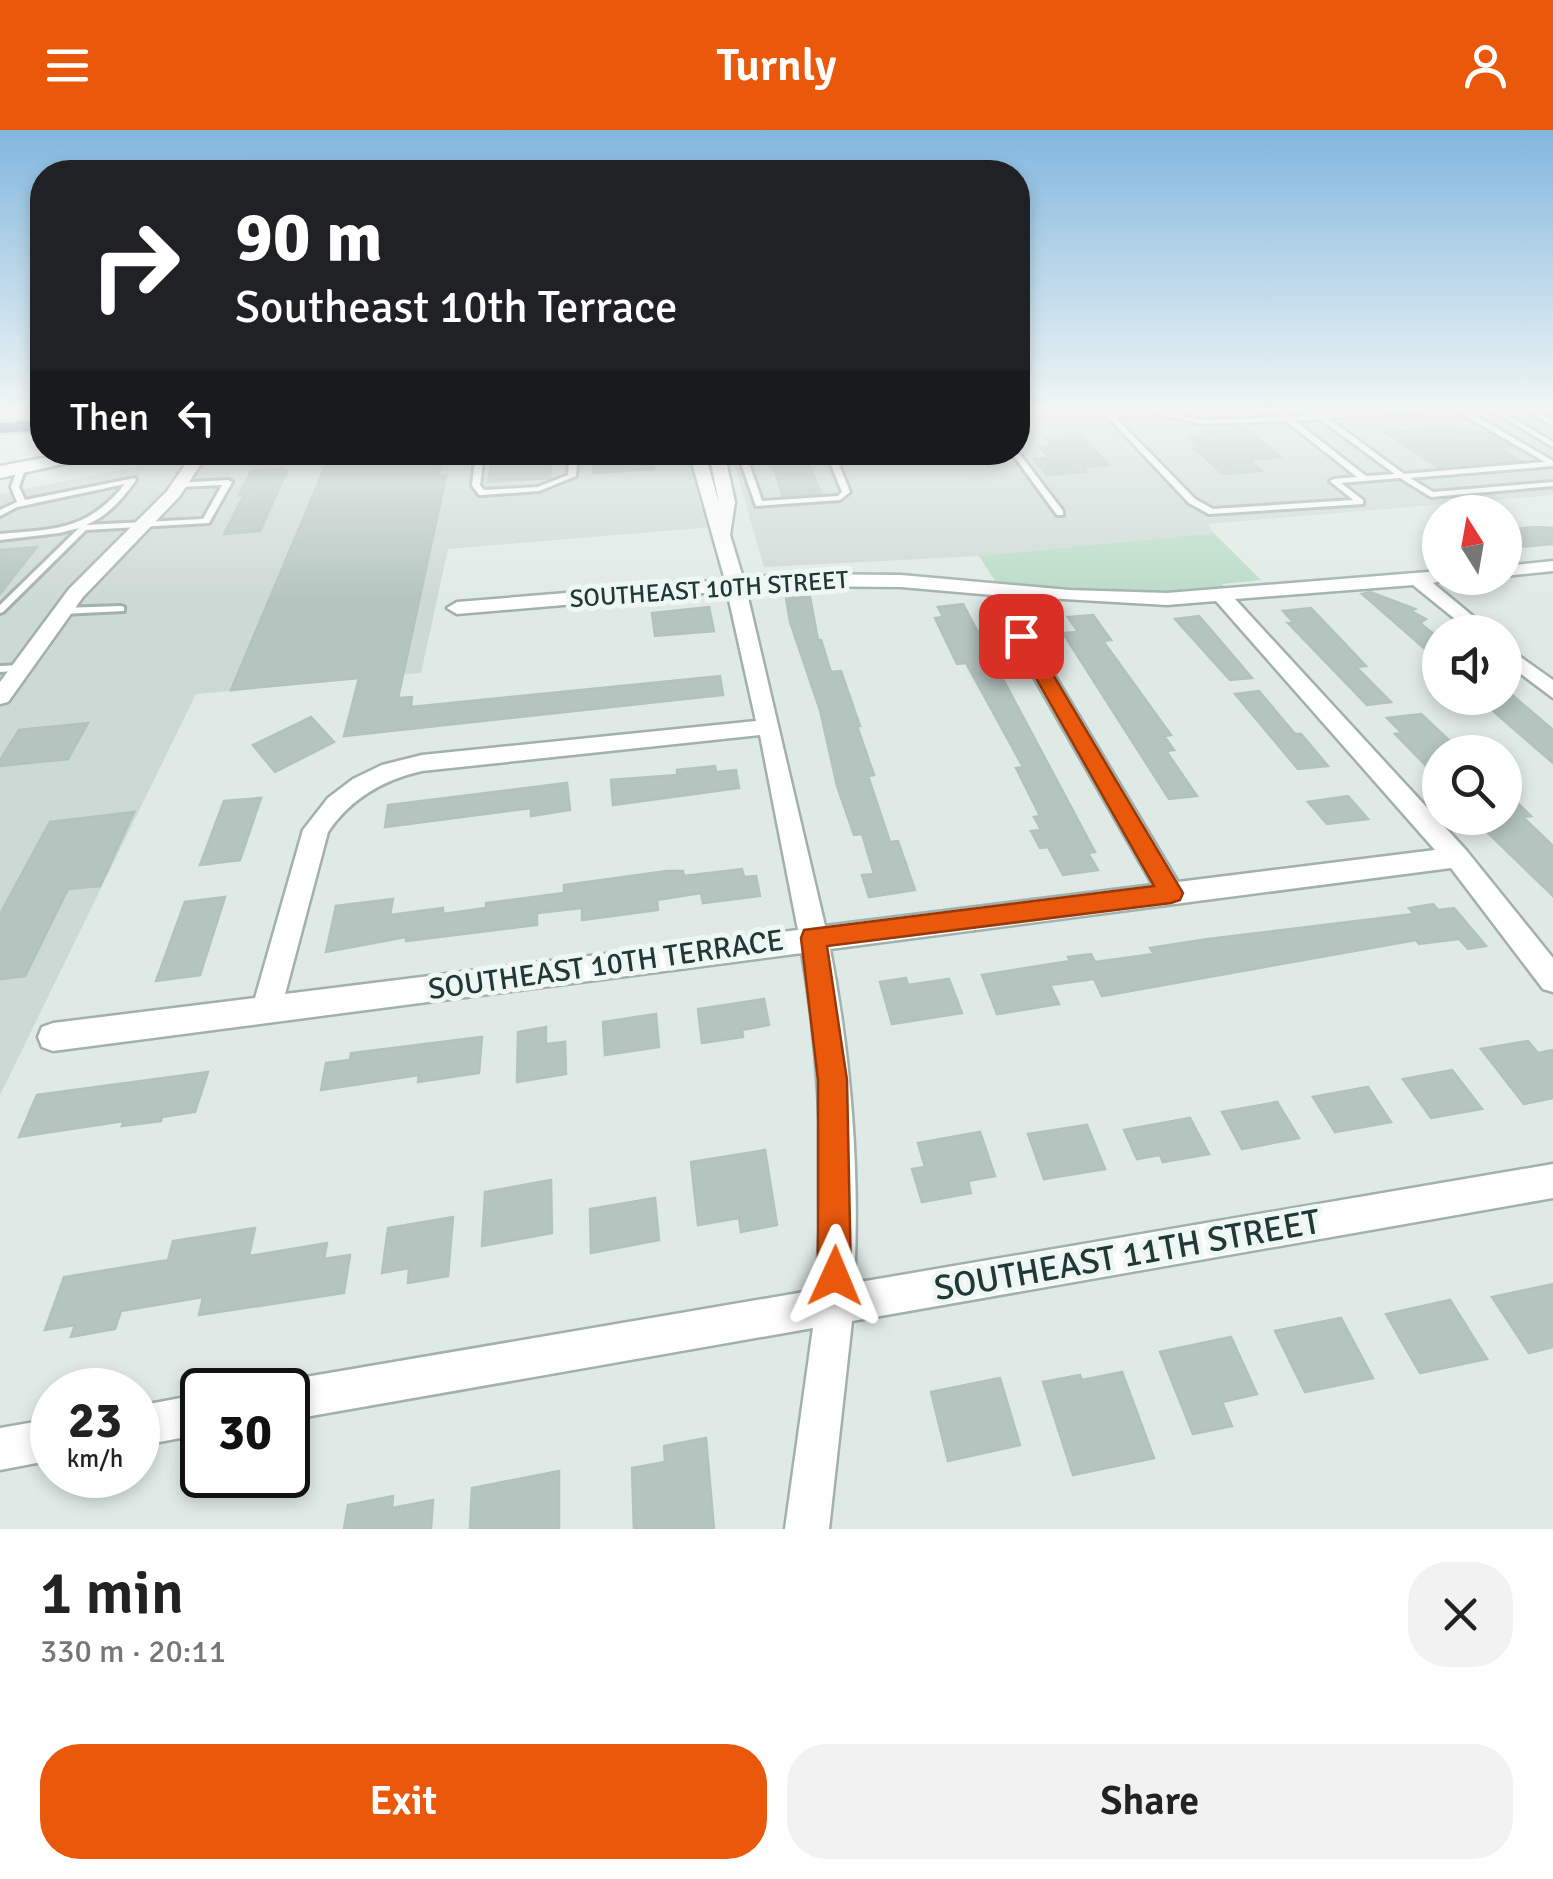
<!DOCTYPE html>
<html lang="en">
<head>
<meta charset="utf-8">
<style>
	:root { --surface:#fff; --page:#f2f2f2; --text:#222; --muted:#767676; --accent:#ea580c }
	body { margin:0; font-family:Signika,sans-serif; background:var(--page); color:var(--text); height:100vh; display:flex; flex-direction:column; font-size:38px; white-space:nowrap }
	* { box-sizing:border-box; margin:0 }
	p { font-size:32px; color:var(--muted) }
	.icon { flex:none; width:55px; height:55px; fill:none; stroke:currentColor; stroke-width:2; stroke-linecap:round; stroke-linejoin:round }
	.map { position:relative; height:1399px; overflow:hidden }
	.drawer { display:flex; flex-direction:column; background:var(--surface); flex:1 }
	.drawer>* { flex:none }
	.hud { position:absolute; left:30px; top:30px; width:1000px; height:305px; border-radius:40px; box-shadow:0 5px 15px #0003; background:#202124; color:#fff; overflow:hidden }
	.needle { width:65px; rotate:349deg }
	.buttons { position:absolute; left:1422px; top:365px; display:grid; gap:20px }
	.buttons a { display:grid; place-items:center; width:100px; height:100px; border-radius:50%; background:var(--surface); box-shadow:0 5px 15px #0003; font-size:50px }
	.speed { position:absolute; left:30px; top:1238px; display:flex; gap:20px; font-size:50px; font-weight:700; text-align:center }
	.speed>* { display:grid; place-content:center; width:130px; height:130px; border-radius:50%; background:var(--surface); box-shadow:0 5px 15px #0003; line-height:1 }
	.speed small { font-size:25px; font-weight:400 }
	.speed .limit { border:5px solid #111; border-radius:15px; background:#fff; color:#111 }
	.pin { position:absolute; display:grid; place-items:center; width:85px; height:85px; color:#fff; margin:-42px; border-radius:20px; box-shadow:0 5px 15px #0006 }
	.me { position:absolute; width:110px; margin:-55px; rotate:1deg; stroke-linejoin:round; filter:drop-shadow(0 0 8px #0008) }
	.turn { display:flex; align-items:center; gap:35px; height:210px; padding:0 40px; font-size:45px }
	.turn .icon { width:130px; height:130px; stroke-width:2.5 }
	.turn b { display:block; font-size:70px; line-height:85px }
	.then { display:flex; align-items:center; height:95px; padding:0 40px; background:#0003; gap:20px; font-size:38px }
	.round { display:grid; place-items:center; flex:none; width:105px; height:105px; border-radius:40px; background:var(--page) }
	.overview { display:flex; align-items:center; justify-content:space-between; height:170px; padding:0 40px }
	h1 { font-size:60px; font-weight:600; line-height:75px }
	.action { display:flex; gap:20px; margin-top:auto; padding:20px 40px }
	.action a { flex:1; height:115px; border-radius:40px; background:var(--accent); color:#fff; font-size:40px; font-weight:600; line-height:115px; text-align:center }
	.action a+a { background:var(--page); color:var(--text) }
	header { display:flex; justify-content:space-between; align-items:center; height:130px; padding:0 40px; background:var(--accent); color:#fff; font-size:45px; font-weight:600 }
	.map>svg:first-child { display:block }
	.built { fill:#cdd9d5 }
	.green { fill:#b8dbc5 }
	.building { fill:#b4c4bf; stroke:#b2c3bd; stroke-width:2.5 }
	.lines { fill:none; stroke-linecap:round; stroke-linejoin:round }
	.lane-casing { stroke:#a2b1ad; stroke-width:6 }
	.street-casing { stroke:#a2b1ad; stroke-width:5 }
	.secondary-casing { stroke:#9fb5af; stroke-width:5 }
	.highway-casing { stroke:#bcc4c2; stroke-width:5 }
	.lane { fill:#fff; fill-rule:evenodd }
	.street { fill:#fff; fill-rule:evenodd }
	.secondary { fill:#fff; fill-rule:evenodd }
	.highway { fill:#2e645e; fill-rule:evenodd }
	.route { fill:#ea580c; stroke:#983908; stroke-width:2.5 }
	.labels { text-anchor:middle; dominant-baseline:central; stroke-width:10; stroke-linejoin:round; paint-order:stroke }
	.far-street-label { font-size:25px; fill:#213935; stroke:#eff7f4 }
	.street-label { font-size:30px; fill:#213935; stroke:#eff7f4 }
	.near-street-label { font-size:35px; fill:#213935; stroke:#eff7f4 }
</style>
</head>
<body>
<header><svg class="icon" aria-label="menu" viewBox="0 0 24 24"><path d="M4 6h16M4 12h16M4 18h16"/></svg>Turnly<svg class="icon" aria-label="person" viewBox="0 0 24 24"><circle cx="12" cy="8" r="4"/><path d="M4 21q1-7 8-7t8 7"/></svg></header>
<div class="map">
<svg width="1553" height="1399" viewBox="0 0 1553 1399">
	<rect width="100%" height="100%" fill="#dfeae6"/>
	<g class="built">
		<polygon points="1018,277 1553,277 1553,365 1208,394 1214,403 979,426 764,437 731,323 1018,322"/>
		<polygon points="299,323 689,323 700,375 713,397 448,419 421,543 196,564 0,965 0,364 158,332"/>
	</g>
	<path class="green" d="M1214 403 1261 450 1222 454 1226 459C1149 464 1074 460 997 454L979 426Z"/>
	<g class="building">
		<polygon points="1452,297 1461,303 1484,301 1510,316 1497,317 1519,330 1438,337 1385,302"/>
		<polygon points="1245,298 1281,327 1249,330 1262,341 1223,344 1195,319 1203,319 1190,307 1207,306 1201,301"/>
		<polygon points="1081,305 1109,335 1084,337 1087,342 1047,345 1033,329 1049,328 1040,317 1053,316 1046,308"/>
		<polygon points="651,322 654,339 593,343 593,327"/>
		<polygon points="768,322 804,322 821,363 783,366"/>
		<polygon points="443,323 438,346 446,346 398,568 412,567 411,577 720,546 723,565 344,606 359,548 231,560 328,330"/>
		<polygon points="552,329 550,348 488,352 491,333"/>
		<polygon points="281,339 287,341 260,401 224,404 244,364 239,365 251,341"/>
		<polygon points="1535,397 1553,398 1553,414 1505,418 1505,400"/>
		<polygon points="37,417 14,446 0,464 0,420"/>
		<polygon points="1370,462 1415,479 1411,481 1426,489 1420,493 1440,509 1440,532 1362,464"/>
		<polygon points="810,467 818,510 821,510 831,542 841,541 860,596 857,596 874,645 868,646 890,712 898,711 915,760 869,767 862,745 874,744 862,704 854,705 837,656 820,580 790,492 786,468"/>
		<polygon points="963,474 1095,722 1088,723 1098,740 1063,745 1048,717 1040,718 1031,701 1041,700 1034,687 1040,686 1016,638 1023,637 966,533 957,534 935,488 943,487 938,477"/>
		<polygon points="709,477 714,501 655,506 652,483"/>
		<polygon points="1311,478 1366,536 1356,537 1391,572 1367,575 1288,493 1294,493 1283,481"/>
		<polygon points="1093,485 1111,510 1103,511 1171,605 1164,606 1174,620 1166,621 1197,666 1169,669 1063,503 1078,502 1068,487"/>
		<polygon points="1199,486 1218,508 1252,548 1230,550 1175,489"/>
		<polygon points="1505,559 1553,600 1553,633 1484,573 1505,570"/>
		<polygon points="1259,561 1295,604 1301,604 1328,636 1298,639 1235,564"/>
		<polygon points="1421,584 1452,613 1440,614 1440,650 1395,604 1402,603 1387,588"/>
		<polygon points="311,587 334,612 275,642 253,615"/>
		<polygon points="88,593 68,629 0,636 0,630 19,600"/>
		<polygon points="715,636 716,642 736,640 739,658 613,675 611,650 677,645 677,640"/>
		<polygon points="567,653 570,680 531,686 531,678 385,697 388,675"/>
		<polygon points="1505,661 1531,686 1523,687 1553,716 1553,766 1484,699 1499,696 1490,688 1505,688"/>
		<polygon points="1348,666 1368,689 1327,694 1308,672"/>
		<polygon points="261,668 240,730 200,735 224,671"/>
		<polygon points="134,682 100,756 68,759 25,846 0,849 0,784 50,692"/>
		<polygon points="742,739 744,747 756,746 760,766 703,773 701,763 657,770 658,780 582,790 582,778 537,783 537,795 406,811 406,807 326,822 336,776 393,769 390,785 443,778 443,784 486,778 486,773 564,763 564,755 667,741 683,741 684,746"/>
		<polygon points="225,767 200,845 156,851 185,772"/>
		<polygon points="1433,774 1438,780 1454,778 1486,816 1468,819 1459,809 1419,814 1416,810 1102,866 1094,849 1050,855 1059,874 997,884 982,845 1070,831 1068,827 1091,824 1095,832 1154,824 1150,818 1208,809 1414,784 1409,778"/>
		<polygon points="906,848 908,855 949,849 962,883 892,894 880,852"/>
		<polygon points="764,869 769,895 742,900 743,907 702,913 698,879"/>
		<polygon points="656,884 659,917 605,925 603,892"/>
		<polygon points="546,897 546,914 565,912 566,944 517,952 518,902"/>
		<polygon points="482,907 479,943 418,952 419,945 321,960 326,933 350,930 351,923"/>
		<polygon points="1528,911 1538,923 1553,920 1553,968 1524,974 1481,919"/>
		<polygon points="1452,940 1482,979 1431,988 1403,949"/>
		<polygon points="208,942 195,982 162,987 161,991 122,996 124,991 19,1007 37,965"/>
		<polygon points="1368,957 1391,992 1335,1002 1313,967"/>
		<polygon points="1277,972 1299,1008 1242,1019 1222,982"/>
		<polygon points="1190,988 1209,1024 1163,1032 1160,1025 1137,1029 1124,1000"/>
		<polygon points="1087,995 1105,1039 1044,1049 1028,1004"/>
		<polygon points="980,1002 995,1046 968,1051 971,1063 922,1072 912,1039 925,1037 918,1013"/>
		<polygon points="765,1020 777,1095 741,1102 739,1088 698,1095 691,1032"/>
		<polygon points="551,1050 552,1103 482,1116 485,1062"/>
		<polygon points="655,1068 659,1110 591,1123 590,1079"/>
		<polygon points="453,1087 448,1146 408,1153 409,1138 382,1143 388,1098"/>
		<polygon points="255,1098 249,1126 327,1113 324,1129 350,1125 344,1163 199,1185 203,1167 121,1181 115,1199 71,1207 75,1195 45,1200 64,1147 168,1130 173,1111"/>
		<polygon points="1553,1154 1553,1217 1529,1223 1492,1167"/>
		<polygon points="1450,1170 1487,1229 1420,1243 1386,1184"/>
		<polygon points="1341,1188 1373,1248 1305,1262 1275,1201"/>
		<polygon points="1231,1207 1257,1264 1222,1272 1232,1296 1193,1304 1160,1222"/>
		<polygon points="1122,1242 1154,1328 1073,1345 1043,1252 1080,1245 1082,1250"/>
		<polygon points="1000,1248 1020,1315 948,1331 931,1262"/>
		<polygon points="706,1308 714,1399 634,1399 632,1338 665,1332 664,1316"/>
		<polygon points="559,1341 559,1399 470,1399 472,1358"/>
		<polygon points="393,1366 392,1378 433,1370 431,1399 344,1399 348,1375"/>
	</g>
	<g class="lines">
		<defs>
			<g id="lane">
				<path d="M1149 277H1156L1158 280 1201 290 1281 287 1268 277H1276L1289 287 1314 285 1305 277H1312L1323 284 1430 277H1463L1462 278 1553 331V336L1410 348 1433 362 1553 352V356L1431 367 1400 348 1341 353 1363 370V374L1209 384 1189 373 1106 285 1110 283 1150 279ZM1454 279 1545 332 1404 344 1328 288ZM1156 283 1201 294 1286 291 1357 347 1334 349 1330 351 1353 370 1213 379 1195 369 1115 287ZM1320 289 1395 344 1366 346 1295 291Z"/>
				<polygon points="1486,277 1494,277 1553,312 1553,317"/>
				<polygon points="1520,277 1528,277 1553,291 1553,296"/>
				<polygon points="476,322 484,322 480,355 484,360 538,357 568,345 570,322 578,322 576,346 539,361 482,365 479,365 472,355"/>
				<polygon points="668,322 676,322 676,324 729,322 672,329 668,327"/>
				<polygon points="737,322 745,322 762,371 838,366 842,362 826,322 834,322 850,362 840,370 756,376"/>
				<polygon points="1011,322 1018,322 1063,381 1063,385 1057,385"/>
				<path d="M19 334 26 336 19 357 25 370 135 348 136 350C122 369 108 386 86 395L203 389 222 355 179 357H176V353L228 350 232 352 209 393 86 400 3 482 0 483V475L79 398 59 403 0 410V404C55 399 87 401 125 354L17 377 0 386V380L17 372 11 357Z"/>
				<polygon points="121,476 124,477 124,481 62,484 57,481 62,478"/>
				<polygon points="21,535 26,538 25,540 0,542 0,536"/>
			</g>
			<g id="street">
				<polygon points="194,322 209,322 179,367 83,467 8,572 0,574 0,552 69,459 167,361"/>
				<path d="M689 322H704L719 373 709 322H724L735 372 730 405 743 448 791 444 901 445 1069 460 1167 463 1440 441V448H1449L1433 453 1492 502H1471L1413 455 1235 469 1466 720 1553 828V862L1543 859 1451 738 830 819C851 929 860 1042 854 1153L1553 1034V1068L852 1191 829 1399H785L813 1198 288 1290V1260H272L288 1250 816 1160C825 1047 821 934 802 823L53 921 42 917 38 907 42 897 53 893 255 868 303 700 328 668 353 649 382 635 422 625 756 591 727 461 457 484 447 478 457 472 725 450ZM791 456 901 457 993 465 992 474 1153 755 825 796 746 459ZM1011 466 1167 475 1216 471 1435 720 1178 752 1012 474ZM760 605 798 800 285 864 328 702C351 668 383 650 422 641Z"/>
				<polygon points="1553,431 1553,441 1505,446 1505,436"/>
				<polygon points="1505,516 1553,550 1553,568 1505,532"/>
				<polygon points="202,1264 202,1304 138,1316 138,1276"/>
				<polygon points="52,1289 52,1330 0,1340 0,1298"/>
			</g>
			<polygon id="secondary" points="76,322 117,322 0,348 0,336"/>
			<polygon id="highway" points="42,290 42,300 0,303 0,293"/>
		</defs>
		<use href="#lane" class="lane-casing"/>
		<use href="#street" class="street-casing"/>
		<use href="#secondary" class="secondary-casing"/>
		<use href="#highway" class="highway-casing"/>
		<use href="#lane" class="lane"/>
		<use href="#street" class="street"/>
		<use href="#secondary" class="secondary"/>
		<use href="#highway" class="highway"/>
	</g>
	<linearGradient id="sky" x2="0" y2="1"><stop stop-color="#81b7de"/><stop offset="0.59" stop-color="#f1f6f4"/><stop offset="1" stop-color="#f1f6f4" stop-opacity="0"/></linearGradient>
	<rect width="1553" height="473" fill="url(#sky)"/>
	<polygon class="route" points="1021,501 1030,506 1183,763 1180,770 1171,773 827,816 847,950 851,1146 847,1158 835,1163 823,1158 818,1146 818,950 801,808 804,800 1154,756 1012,506"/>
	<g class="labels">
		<g class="far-street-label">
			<text transform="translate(709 459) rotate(-4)">SOUTHEAST 10TH STREET</text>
		</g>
		<g class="street-label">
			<text transform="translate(606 835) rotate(-8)">SOUTHEAST 10TH TERRACE</text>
		</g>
		<g class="near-street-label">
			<text transform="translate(1127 1125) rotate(-10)">SOUTHEAST 11TH STREET</text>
		</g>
	</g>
</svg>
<div class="buttons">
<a><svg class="needle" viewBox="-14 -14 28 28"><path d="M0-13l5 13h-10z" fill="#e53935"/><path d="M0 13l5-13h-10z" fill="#767676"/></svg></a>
<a><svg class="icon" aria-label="sound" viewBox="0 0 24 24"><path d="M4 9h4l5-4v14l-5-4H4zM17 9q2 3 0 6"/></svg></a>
<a><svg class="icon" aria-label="search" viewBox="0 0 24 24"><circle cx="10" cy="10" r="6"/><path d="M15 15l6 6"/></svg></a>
</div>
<div class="speed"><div>23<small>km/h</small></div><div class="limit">30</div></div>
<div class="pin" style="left:1021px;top:506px;background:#d93025"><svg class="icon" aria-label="arrive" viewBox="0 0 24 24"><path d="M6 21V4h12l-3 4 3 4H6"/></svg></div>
<svg class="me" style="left:835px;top:1146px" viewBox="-20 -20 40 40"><path d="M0-17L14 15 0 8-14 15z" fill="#ea580c" stroke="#fff" stroke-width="4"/></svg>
<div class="hud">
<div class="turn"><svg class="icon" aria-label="right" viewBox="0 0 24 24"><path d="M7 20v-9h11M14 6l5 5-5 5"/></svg><div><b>90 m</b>Southeast 10th Terrace</div></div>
<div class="then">Then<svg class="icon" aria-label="left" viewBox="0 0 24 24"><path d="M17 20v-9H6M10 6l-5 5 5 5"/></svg></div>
</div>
</div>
<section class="drawer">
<div class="overview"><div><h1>1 min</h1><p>330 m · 20:11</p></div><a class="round"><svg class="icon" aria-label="close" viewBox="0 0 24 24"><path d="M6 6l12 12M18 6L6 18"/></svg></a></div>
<div class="action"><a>Exit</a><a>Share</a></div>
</section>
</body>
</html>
